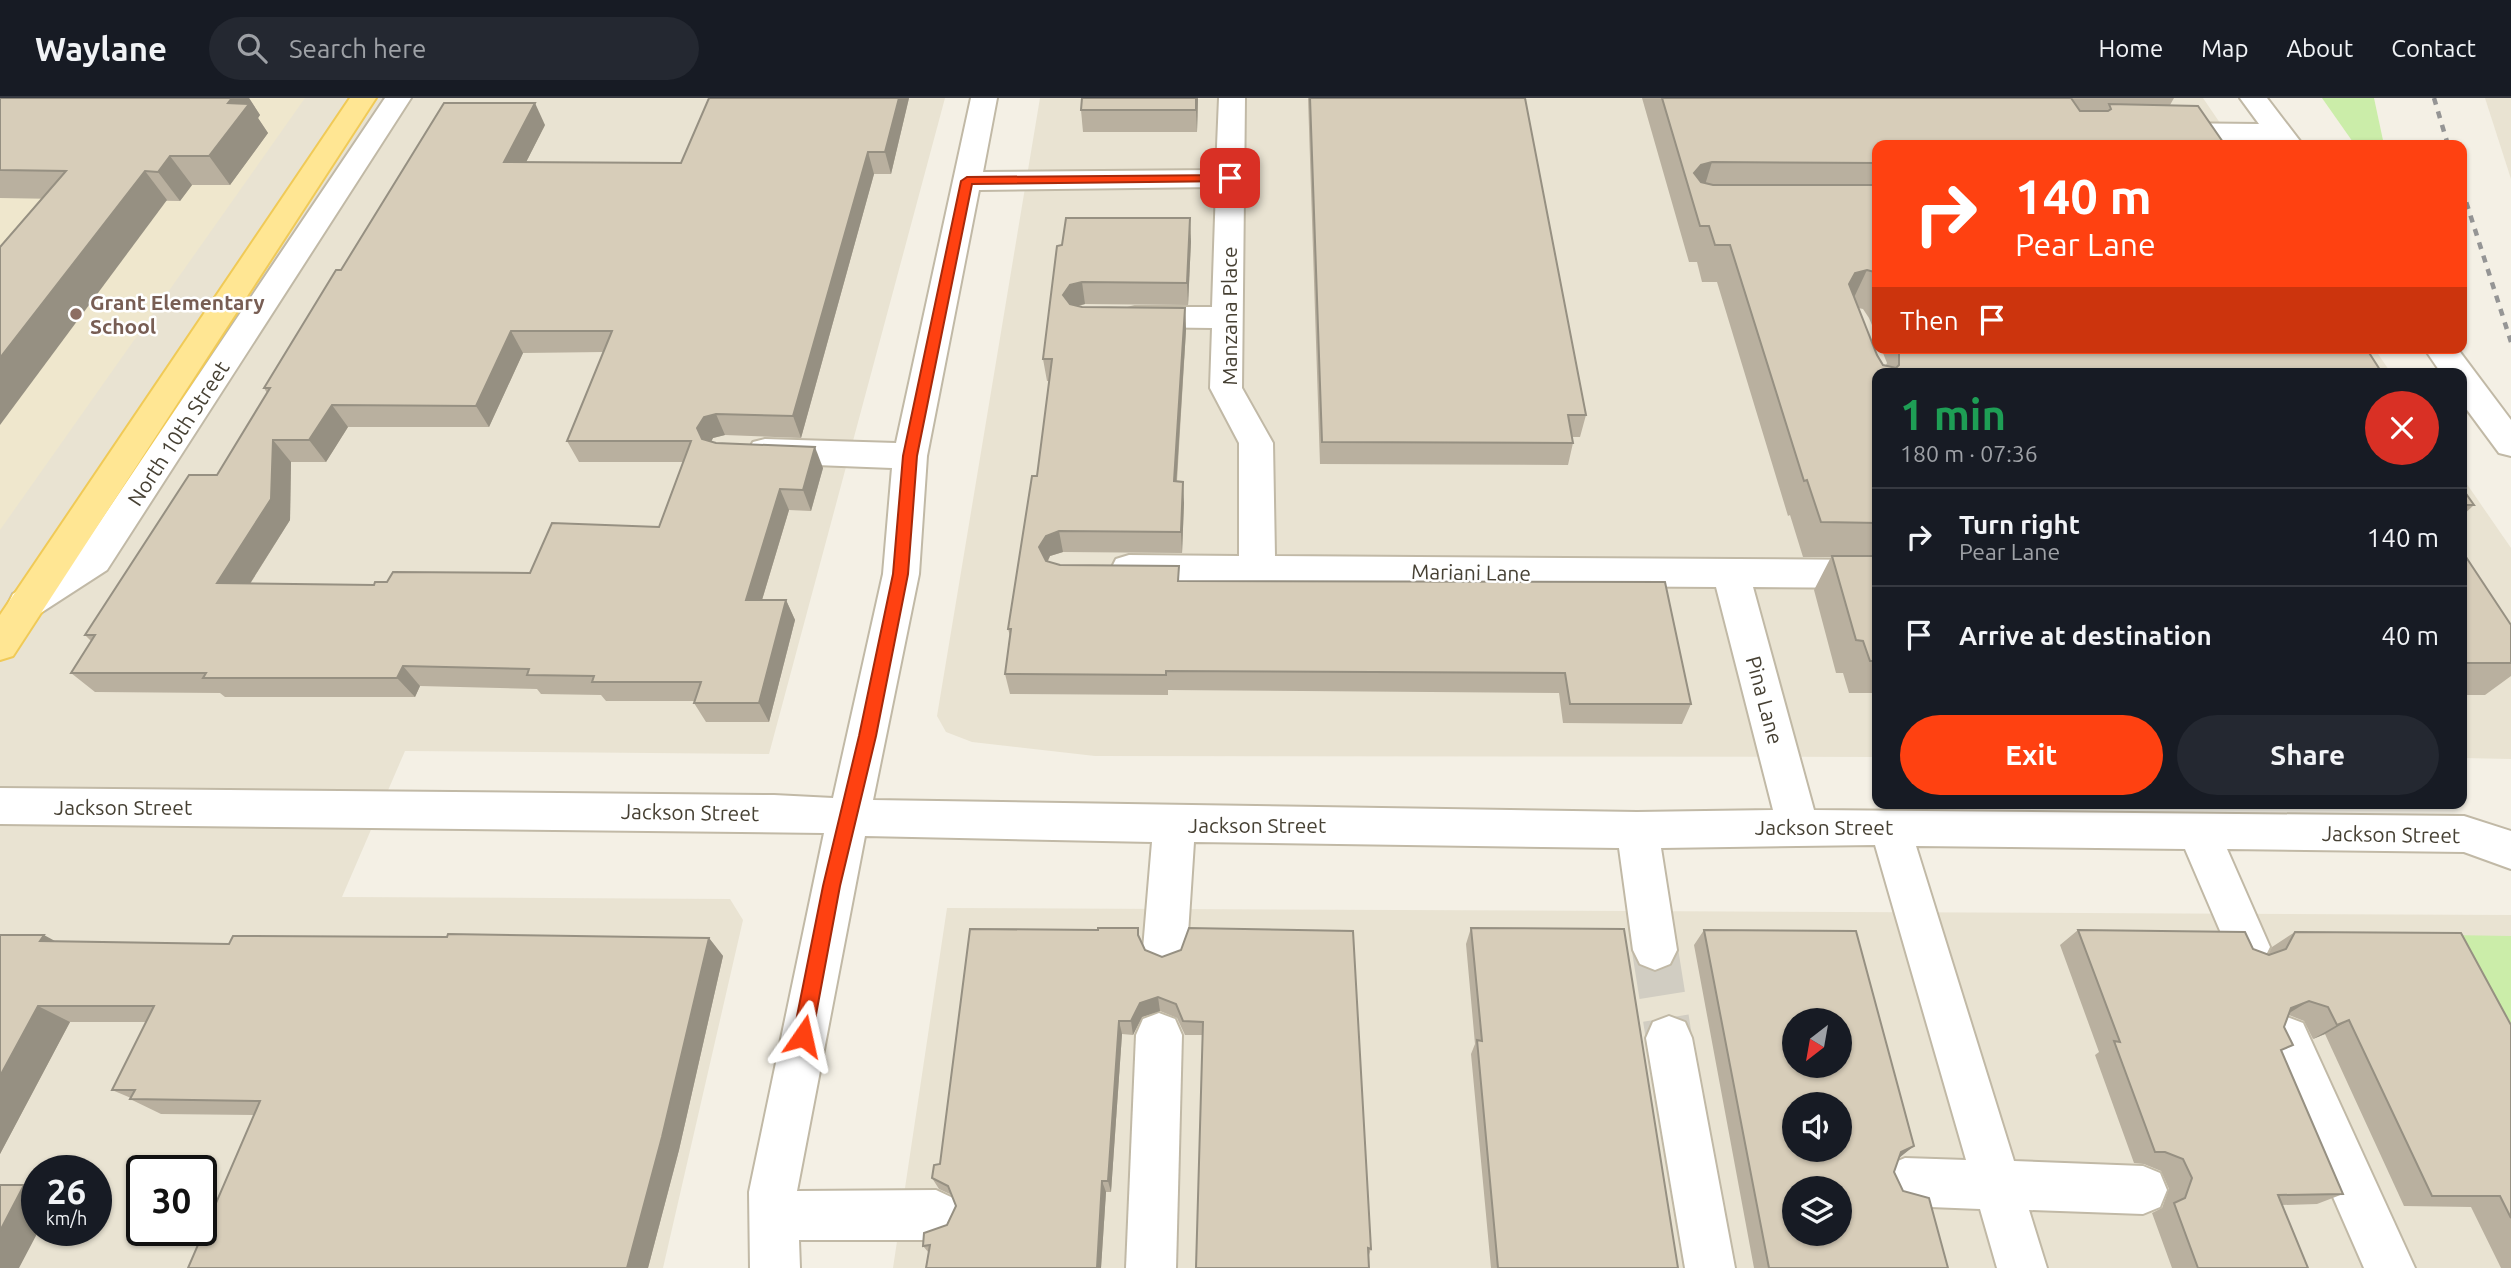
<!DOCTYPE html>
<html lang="en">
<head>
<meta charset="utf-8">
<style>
	:root { --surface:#171b24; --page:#242831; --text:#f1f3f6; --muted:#9ea1a6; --line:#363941; --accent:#ff4111 }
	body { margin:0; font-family:Ubuntu,sans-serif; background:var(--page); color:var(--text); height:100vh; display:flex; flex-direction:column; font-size:26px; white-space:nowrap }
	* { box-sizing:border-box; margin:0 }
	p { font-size:23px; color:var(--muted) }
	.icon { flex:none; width:38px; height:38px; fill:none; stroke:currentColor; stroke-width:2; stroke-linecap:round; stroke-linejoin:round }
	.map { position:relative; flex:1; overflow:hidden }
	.sheet { position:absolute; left:1872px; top:270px; width:595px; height:441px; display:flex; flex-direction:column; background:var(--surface); border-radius:14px; box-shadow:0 2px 5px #0004 }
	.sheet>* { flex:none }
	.hud { position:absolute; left:1872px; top:42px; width:595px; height:214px; border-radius:14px; box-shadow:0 2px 5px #0004; background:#ff4111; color:#fff; overflow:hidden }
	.needle { width:46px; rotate:211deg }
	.buttons { position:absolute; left:1782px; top:910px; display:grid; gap:14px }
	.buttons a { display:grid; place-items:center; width:70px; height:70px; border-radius:50%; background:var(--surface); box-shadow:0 2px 5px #0004; font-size:35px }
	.speed { position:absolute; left:21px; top:1057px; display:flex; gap:14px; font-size:35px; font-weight:700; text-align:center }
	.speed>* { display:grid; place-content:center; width:91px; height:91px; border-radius:50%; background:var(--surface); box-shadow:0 2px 5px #0004; line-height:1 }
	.speed small { font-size:18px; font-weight:400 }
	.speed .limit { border:4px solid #111; border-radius:10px; background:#fff; color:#111 }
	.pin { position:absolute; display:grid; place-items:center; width:60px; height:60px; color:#fff; margin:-30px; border-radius:14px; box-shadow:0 4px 10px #0006 }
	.me { position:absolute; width:77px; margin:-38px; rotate:11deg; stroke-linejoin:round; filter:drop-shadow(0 0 5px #0008) }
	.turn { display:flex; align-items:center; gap:24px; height:147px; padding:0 28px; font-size:32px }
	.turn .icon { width:91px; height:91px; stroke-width:2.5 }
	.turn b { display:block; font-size:49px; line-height:60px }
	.then { display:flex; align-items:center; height:66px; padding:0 28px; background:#0003; gap:14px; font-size:26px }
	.round { display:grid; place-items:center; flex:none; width:74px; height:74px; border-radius:37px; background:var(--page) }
	.summary { display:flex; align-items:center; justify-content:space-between; height:119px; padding:0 28px }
	h1 { font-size:42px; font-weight:600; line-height:52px; color:#1e9e55 }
	.primary-button { display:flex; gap:14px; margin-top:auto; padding:14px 28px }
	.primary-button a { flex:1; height:80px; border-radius:42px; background:var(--accent); color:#fff; font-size:28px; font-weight:600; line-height:80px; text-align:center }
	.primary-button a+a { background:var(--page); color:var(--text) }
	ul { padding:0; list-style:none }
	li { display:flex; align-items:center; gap:21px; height:98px; padding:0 28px; border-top:2px solid var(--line) }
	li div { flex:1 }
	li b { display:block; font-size:26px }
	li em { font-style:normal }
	header { display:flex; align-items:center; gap:42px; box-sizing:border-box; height:98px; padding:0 35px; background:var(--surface); border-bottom:2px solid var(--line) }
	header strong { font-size:33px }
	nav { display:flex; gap:38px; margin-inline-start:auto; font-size:24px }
	.search { width:490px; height:63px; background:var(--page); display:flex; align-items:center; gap:18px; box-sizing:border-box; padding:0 24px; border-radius:38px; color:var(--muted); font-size:26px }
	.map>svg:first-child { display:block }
	.residential { fill:#e9e3d2; fill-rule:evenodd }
	.education { fill:#efe7cd }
	.green { fill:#cbeda9 }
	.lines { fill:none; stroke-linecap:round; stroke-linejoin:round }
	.minor-tunnel { stroke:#d1cdc2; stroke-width:46; stroke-dasharray:46 23; stroke-linecap:butt }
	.minor-casing { stroke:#c1b9a6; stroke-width:4 }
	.major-casing { stroke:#f0ca57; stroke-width:4 }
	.minor { fill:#fff; fill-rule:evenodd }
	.major { fill:#ffe693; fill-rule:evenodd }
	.rail { stroke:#959595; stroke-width:4.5; stroke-dasharray:7 7; stroke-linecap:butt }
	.wall { fill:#b9b09f; fill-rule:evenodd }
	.shaded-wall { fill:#969082 }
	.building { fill:#d7cdb9; stroke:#969082; stroke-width:2; fill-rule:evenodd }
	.route { fill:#ff4111; stroke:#a62a0b; stroke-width:2 }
	.education-dot { fill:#8d6e63; stroke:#fff; stroke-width:2.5 }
	.labels { text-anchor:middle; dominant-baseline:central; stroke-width:5; stroke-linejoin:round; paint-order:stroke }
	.education-label { font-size:21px; font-weight:bold; fill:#785e54; stroke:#fff; text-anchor:start }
	.street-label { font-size:21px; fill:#474134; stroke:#fff }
</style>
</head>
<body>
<header>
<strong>Waylane</strong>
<div class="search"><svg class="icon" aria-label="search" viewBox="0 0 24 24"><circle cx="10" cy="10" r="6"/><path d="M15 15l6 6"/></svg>Search here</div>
<nav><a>Home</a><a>Map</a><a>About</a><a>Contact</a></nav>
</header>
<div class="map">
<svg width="2511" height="1170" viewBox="0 0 2511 1170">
	<rect width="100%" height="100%" fill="#f4f0e5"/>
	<g class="residential">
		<path d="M0 0H945L769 656 405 653 342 799 730 801 743 822 663 1170H0ZM37 1073H96V1132H37ZM142 1073H201V1132H142Z"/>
		<polygon points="1040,0 2203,0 2235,47 1878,47 1878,250 2374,250 2391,275 1878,275 1878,659 1095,658 972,644 946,634 937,618"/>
		<polygon points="2485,0 2511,0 2511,81"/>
		<polygon points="2462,379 2511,450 2511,661 2462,660"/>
		<path d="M947 810 2511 817V1170H893ZM1794 922H1839V968H1794ZM1794 1006H1839V1052H1794ZM1794 1090H1839V1136H1794Z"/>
	</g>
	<polygon class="education" points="0,0 305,0 0,432"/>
	<g class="green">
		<polygon points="2322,0 2374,0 2384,47 2355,47"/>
		<polygon points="2449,837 2511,838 2511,947"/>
	</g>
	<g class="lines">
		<polyline class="minor-tunnel" points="1655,852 1669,940"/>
		<defs>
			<g id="minor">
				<polygon points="385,0 411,0 107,472 39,516 26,521 13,516 8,506 13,496 81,452"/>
				<path d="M971 0H997L983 74 1216 72 1219 0H1245L1242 290 1273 345 1275 458 1878 462V490L1753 489 1814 712 2464 718 2511 733V771L2464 754 2227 751 2270 849 2263 863 2248 869 2233 863 2185 751 1916 748 2014 1063 2143 1068 2160 1075 2167 1092 2160 1109 2143 1116 2029 1112 2047 1170H1997L1980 1111 1905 1108 1888 1101 1881 1084 1888 1067 1905 1060 1966 1062 1875 747 1661 750 1677 852 1670 866 1655 872 1640 866 1633 852 1619 750 1194 744 1187 851 1180 865 1165 871 1150 865 1143 851 1152 744 865 738 797 1093 936 1092 953 1100 961 1117 953 1134 936 1142H799L800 1170H750L749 1094 824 735 0 726V690L774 697 833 700 883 476 892 370 765 365 753 362 748 353 753 344 765 341 896 345ZM1216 89 1212 209H1135L1124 212 1119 219 1124 226 1135 229 1212 230 1210 290 1239 345V458L1129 457 1116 461 1111 471 1116 481 1129 485 1716 489 1773 712 1637 714 873 702 919 476 927 358 979 92Z"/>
				<polygon points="2240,0 2267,0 2303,47 2275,47 2272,43 2162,41 2152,39 2148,33 2152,27 2162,25 2259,26"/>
				<polygon points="2424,250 2457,250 2511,322 2511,358 2499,355 2462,305 2462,275 2441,275"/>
				<polygon points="1159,915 1175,921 1182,937 1176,1170 1126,1170 1136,937 1143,921"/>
				<polygon points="1669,918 1685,924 1692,940 1735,1170 1685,1170 1646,940 1653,924"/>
				<polygon points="2287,919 2303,925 2415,1170 2364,1170 2264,941 2271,925"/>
			</g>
			<polygon id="major" points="350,0 376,0 13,558 0,562 0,517"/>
		</defs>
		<use href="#minor" class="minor-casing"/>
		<use href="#major" class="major-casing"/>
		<use href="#minor" class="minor"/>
		<use href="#major" class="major"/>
		<g class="rail">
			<polyline points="2434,0 2448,47"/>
			<polyline points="2462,91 2511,244"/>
		</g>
	</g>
	<g class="wall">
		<polygon points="0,0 249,0 260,17 258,20 268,35 230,87 192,87 180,103 0,100"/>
		<path d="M909 0 891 76H874L801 340 725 337 713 340 711 344 823 370 811 413 789 412 762 502H786L795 522 769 624H706L694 605 695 603H606L601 597 541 596 537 591 420 588 415 599H225L220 595 95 594 71 575 91 543 85 537 217 377 267 295 264 290 341 172 545 27 526 64 681 65ZM604 254 567 343 579 364H683L659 429 530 475 387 484 374 487 250 486 290 422 291 364H326L348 329H489L523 255Z"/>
		<polygon points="1198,0 1197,34 1083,34 1081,12"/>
		<polygon points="1308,0 1525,0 1586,317 1580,339 1572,339 1573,345 1568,367 1320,366"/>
		<polygon points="1642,0 2174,0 2170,7 1878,47 1878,241 1869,220 1863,211 1858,210 1877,257 1883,267 1886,267 1887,265 1881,250 2366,250 1878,275 1878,595 1849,595 1843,575 1836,575 1814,492 1831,459 1803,459 1790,417 1788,418 1717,184 1702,184 1697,164 1689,164"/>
		<polygon points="1191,143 1188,207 1085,206 1078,208 1082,209 1185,210 1186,232 1177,383 1184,405 1182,455 1063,454 1050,458 1048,463 1060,467 1180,483 1691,606 1682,626 1563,625 1559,595 1168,592 1168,597 1010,596 1005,576 1010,538 1008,531 1037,378 1049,283 1047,283 1043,261 1057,148"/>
		<polygon points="2462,390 2474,407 2462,418"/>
		<polygon points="2462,453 2511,527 2511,578 2485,597 2462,597"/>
		<polygon points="1471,830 1678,1170 1491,1170 1471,956 1475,946 1466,846"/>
		<polygon points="1704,832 1914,1048 1899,1059 1894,1074 1903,1093 1948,1170 1754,1170 1694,847"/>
		<polygon points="2078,832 2253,851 2268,857 2272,849 2295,834 2511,927 2511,1170 2501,1170 2471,1109 2404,1108 2325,936 2313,941 2304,923 2289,917 2284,929 2281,954 2343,1096 2317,1106 2282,1107 2308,1170 2172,1170 2152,1115 2162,1110 2169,1091 2161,1073 2144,1066 2134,1065 2095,957 2099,954 2060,847"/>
		<polygon points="0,837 56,844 229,846 709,840 723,858 679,1052 648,1170 188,1170 254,1017 161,1016 130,1001 131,1000 112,992 146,924 70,924 0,1056"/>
		<polygon points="1140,842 1145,852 1162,859 1371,1151 1368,1160 1202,937 1185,937 1177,920 1160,913 1142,919 1133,937 1122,936 1111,1094 1106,1094 1101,1170 926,1170 929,1155 923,1148 947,1127 956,1108 952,1097 939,1091 932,1080 940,1066"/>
	</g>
	<g class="shaded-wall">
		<polygon points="232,0 249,0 260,17 258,20 268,35 230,87 209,58 228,5"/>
		<polygon points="899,0 909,0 891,76 885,54"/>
		<polygon points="1196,0 1198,0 1197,34 1196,12"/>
		<polygon points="535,5 545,27 515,86 504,64"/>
		<polygon points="868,54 874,76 801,340 793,318"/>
		<polygon points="170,58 192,87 180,103 158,74"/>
		<polygon points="1712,64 1701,100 1694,75 1701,67"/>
		<polygon points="145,73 167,102 0,327 0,260"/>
		<polygon points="1190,120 1191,143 1188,207 1187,185"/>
		<polygon points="1867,172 1850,208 1849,186 1855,175"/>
		<polygon points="1082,184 1085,206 1073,209 1063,197 1070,187"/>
		<polygon points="1185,210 1186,232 1175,405 1174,383"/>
		<polygon points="511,233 523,255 489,329 476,308"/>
		<polygon points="332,307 348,329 326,364 309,342"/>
		<polygon points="716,316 725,337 713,340 707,351 697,330 704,319"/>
		<polygon points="273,342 291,364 290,422 237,506 217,485"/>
		<polygon points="815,349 823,370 811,413 803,392"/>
		<polygon points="1183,384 1184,405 1182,455 1181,434"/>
		<polygon points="780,391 789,412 756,522 746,502"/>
		<polygon points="1059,433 1063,454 1050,458 1044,470 1039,449 1046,438"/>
		<polygon points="786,502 795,522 769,624 759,605"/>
		<polygon points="403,568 420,588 415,599 397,580"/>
		<polygon points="44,837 75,854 40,843"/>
		<polygon points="709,840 723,858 679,1052 648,1170 627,1170"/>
		<polygon points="1158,899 1160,913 1142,919 1133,937 1131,923 1140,905"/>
		<polygon points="2309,903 2286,917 2291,910"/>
		<polygon points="38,908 70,924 0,1056 0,978"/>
		<polygon points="2349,922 2325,936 2313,941 2337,927"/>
		<polygon points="1119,923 1122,936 1111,1094 1108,1083"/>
		<polygon points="1914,1048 1899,1060 1901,1054"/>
		<polygon points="1102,1083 1106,1094 1101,1170 1097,1170"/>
		<polygon points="24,1087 37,1092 37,1132 39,1132 19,1170 0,1170 0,1133"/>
	</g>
	<g class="building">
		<polygon points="0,0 232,0 228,5 249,6 209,58 170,58 158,74 145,73 0,260 0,149 66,73 0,72"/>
		<path d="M709 0H899L885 54H868L793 318 716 316 704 319 697 330 702 341 716 345 815 349 803 392 780 391 746 502H786L759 605H694L701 584H592L594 578 527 577 529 571 403 568 397 580H203L206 575H71L95 537H85L189 377H217L270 290H264L336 172H341L444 5H535L504 64 681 65ZM511 233H612L567 343H691L659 429 552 425 530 475 393 474 387 484H375L374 487 217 485 271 401 273 342H309L332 307 476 308Z"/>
		<polygon points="1082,0 1196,0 1196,12 1081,12"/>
		<polygon points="1310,0 1525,0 1586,317 1568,317 1573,345 1322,344"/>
		<polygon points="1662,0 2071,0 2080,13 2108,13 2111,11 2109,6 2198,8 2225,47 1878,47 1878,65 1712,64 1701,67 1694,75 1701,84 1713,87 1878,87 1878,175 1867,172 1855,175 1849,186 1877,257 1883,267 1896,270 1899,267 1899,250 2366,250 2382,275 1878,275 1878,425 1821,424 1807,382 1804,383 1730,147 1715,147 1709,128 1700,128"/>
		<polygon points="1066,120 1190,120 1187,185 1082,184 1070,187 1063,197 1070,206 1082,209 1185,210 1174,383 1183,384 1181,434 1059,433 1046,438 1039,449 1046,463 1060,467 1179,468 1178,483 1665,484 1691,606 1570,606 1565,575 1166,573 1166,577 1005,576 1011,531 1008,531 1032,378 1037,378 1052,261 1043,261 1057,148 1062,147"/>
		<polygon points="2462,390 2474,407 2462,407"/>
		<polygon points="2462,453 2511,527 2511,565 2462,565"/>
		<polygon points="1832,458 1878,458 1878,563 1870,563 1863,543 1856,542"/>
		<polygon points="1098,830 1138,830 1138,837 1145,852 1162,859 1181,852 1189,830 1353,833 1371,1151 1368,1150 1369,1170 1196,1170 1203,924 1183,923 1176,906 1158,899 1140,905 1131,923 1119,923 1108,1083 1102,1083 1097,1170 926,1170 930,1147 923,1148 924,1135 947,1127 956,1108 948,1088 932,1080 934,1067 940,1066 970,831 1098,832"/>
		<polygon points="1471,830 1624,831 1678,1170 1498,1170 1477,942 1482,943"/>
		<path d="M1704 832 1856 833 1914 1048 1901 1054 1894 1074 1903 1093 1929 1100 1948 1170H1769ZM1794 922H1839V968H1794ZM1794 1006H1839V1052H1794ZM1794 1090H1839V1136H1794Z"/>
		<polygon points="2078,832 2245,834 2253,851 2269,857 2286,851 2295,834 2461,835 2511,927 2511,1120 2500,1098 2432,1098 2349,922 2337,927 2328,909 2309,903 2291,910 2284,929 2293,947 2281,952 2343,1096 2278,1097 2308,1170 2198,1170 2174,1105 2185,1100 2192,1080 2183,1061 2165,1054 2155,1054 2114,943 2120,944"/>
		<polygon points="448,836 709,840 662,1039 627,1170 188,1170 260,1003 130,1001 135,992 112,992 154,908 38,908 0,978 0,837 44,837 40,843 229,846 233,838 447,839"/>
		<polygon points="0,1087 24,1087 0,1133"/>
	</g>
	<polygon class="route" points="1230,77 1236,80 1234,83 972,86 917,358 908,476 876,638 840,788 812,938 810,944 803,947 796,944 793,938 823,788 859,638 893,476 903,358 961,83 967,79"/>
	<circle class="education-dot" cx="76" cy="216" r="7"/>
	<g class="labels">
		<g class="education-label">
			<text x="90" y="204">Grant Elementary<tspan x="90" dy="24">School</tspan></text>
		</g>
		<g class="street-label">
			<text transform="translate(1229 218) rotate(-90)">Manzana Place</text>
			<text transform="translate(178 335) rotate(-57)">North 10th Street</text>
			<text transform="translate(1471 474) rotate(1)">Mariani Lane</text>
			<text transform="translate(1765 602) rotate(75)">Pina Lane</text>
			<text x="123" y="709">Jackson Street</text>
			<text transform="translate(690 714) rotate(1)">Jackson Street</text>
			<text x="1257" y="727">Jackson Street</text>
			<text x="1824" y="729">Jackson Street</text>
			<text transform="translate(2391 736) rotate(1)">Jackson Street</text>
		</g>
	</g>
</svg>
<div class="buttons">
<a><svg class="needle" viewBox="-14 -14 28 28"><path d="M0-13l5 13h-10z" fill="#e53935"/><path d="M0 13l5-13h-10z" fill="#9ea1a6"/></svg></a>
<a><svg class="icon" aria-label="sound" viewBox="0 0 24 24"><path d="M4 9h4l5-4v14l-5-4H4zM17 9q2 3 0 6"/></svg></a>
<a><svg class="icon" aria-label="layers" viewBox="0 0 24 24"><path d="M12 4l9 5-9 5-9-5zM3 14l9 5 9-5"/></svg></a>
</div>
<div class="speed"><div>26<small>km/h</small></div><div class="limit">30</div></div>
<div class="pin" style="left:1230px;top:80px;background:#d93025"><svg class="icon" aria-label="arrive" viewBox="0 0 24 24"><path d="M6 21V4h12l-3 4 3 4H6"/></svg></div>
<svg class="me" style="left:803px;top:938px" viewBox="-20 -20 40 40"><path d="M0-17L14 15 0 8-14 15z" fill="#ff4111" stroke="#fff" stroke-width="4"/></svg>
<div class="hud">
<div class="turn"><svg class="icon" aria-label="right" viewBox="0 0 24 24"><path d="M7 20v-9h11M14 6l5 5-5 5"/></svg><div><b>140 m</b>Pear Lane</div></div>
<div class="then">Then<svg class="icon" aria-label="arrive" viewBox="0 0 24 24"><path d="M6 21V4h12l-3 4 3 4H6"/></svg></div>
</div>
<section class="sheet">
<div class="summary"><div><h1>1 min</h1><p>180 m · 07:36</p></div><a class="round" style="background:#d93025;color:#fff"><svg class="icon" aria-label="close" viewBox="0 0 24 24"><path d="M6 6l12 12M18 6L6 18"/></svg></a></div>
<ul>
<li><svg class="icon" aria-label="right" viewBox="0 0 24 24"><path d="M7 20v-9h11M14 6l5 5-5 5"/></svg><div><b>Turn right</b><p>Pear Lane</p></div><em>140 m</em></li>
<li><svg class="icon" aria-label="arrive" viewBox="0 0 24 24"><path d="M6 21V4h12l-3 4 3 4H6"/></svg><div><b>Arrive at destination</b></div><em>40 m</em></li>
</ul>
<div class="primary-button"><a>Exit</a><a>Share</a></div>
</section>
</div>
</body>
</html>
